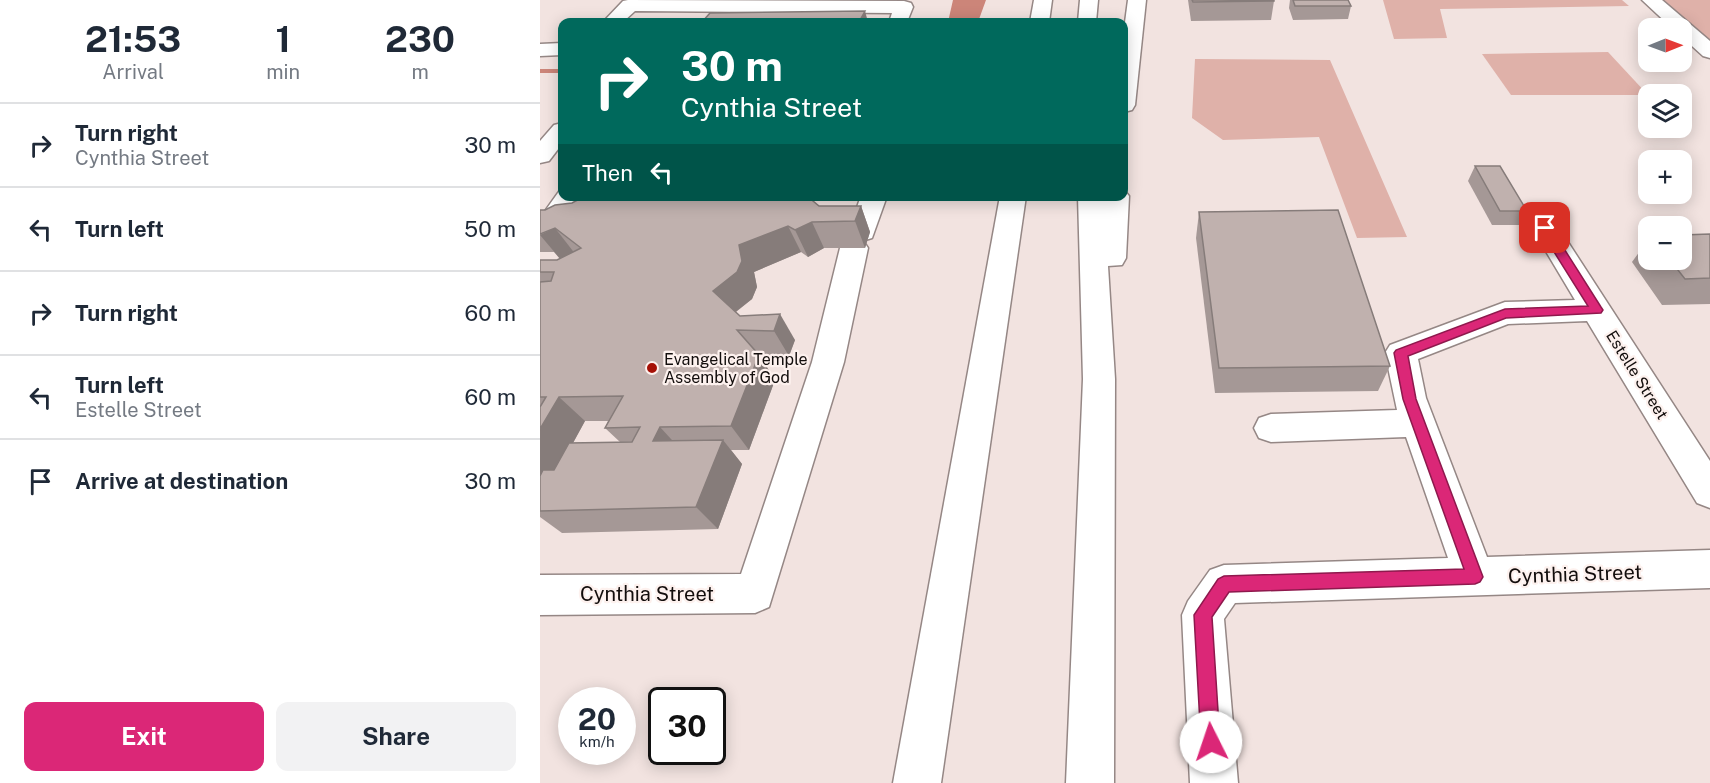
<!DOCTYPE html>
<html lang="en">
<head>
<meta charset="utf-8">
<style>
	:root { --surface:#fff; --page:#f2f2f3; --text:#1f2937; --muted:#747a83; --line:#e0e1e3; --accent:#db2777 }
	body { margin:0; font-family:"Public Sans",sans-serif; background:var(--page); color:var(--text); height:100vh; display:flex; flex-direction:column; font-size:22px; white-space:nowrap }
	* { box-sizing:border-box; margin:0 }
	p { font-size:20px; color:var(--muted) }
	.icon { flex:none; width:33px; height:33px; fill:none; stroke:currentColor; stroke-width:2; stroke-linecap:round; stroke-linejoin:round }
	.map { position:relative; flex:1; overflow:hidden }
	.panel { display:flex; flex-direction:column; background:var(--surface); width:540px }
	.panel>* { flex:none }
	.guide { position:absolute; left:18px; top:18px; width:570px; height:183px; border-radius:12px; box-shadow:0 3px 15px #0003; background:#00695c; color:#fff; overflow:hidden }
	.needle { width:39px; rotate:89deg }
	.controls { position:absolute; left:1098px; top:18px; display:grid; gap:12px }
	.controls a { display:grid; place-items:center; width:54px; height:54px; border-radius:12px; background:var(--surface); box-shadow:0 3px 15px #0003; font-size:30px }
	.speed { position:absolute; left:18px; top:687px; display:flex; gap:12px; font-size:30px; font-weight:700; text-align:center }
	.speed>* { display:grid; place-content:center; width:78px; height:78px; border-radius:50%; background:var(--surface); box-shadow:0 3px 15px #0003; line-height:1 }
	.speed small { font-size:15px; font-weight:400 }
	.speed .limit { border:3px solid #111; border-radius:9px; background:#fff; color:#111 }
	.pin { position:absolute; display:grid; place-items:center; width:51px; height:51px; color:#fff; margin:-26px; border-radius:12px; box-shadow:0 3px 9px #0006 }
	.me { position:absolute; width:66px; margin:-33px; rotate:356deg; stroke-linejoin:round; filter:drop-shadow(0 0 4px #0008) }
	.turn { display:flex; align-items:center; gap:21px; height:126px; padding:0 24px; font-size:27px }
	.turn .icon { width:78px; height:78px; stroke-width:2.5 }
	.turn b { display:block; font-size:42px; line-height:51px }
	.then { display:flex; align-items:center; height:57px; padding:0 24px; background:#0003; gap:12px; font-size:22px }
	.eta { display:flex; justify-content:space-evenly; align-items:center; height:102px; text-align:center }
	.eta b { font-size:36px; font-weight:700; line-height:42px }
	.button { display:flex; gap:12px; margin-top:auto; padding:12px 24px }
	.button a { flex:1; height:69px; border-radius:12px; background:var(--accent); color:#fff; font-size:24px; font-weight:700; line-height:69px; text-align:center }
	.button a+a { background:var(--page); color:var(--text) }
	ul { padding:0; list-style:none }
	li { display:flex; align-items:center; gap:18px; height:84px; padding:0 24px; border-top:2px solid var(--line) }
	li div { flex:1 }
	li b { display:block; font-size:22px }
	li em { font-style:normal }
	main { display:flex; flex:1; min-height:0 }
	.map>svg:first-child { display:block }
	.green { fill:#dfb1a9 }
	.water { fill:#cc8579 }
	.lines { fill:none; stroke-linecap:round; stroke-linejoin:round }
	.stream { fill:#cc8579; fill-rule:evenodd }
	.minor-casing { stroke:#958785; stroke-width:3 }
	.highway-casing { stroke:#958785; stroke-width:3 }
	.minor { fill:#fff; fill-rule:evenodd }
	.highway { fill:#fff; fill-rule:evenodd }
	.wall { fill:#a59896; fill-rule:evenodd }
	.shaded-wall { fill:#867c7a }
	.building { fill:#c0b1ae; stroke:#867c7a; stroke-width:1.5 }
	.route { fill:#db2777; stroke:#8e194d; stroke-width:1.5 }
	.poi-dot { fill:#a51006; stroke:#fdf1ee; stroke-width:2 }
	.labels { text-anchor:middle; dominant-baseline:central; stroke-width:4.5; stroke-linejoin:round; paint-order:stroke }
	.poi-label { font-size:16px; fill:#120d0c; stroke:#fdf1ee; text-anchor:start }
	.street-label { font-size:16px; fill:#120d0c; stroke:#fdf1ee }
	.near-street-label { font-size:20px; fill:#120d0c; stroke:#fdf1ee }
</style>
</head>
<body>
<main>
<section class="panel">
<div class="eta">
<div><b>21:53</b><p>Arrival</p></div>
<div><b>1</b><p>min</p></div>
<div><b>230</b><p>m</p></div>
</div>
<ul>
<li><svg class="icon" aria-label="right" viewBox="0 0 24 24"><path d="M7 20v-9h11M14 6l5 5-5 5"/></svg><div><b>Turn right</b><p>Cynthia Street</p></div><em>30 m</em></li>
<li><svg class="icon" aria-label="left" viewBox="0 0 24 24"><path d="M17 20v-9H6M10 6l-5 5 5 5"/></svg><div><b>Turn left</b></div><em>50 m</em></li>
<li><svg class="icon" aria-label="right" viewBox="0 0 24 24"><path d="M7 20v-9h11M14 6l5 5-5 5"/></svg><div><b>Turn right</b></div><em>60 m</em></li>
<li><svg class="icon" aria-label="left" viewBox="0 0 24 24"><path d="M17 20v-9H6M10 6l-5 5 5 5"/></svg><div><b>Turn left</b><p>Estelle Street</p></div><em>60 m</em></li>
<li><svg class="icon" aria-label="arrive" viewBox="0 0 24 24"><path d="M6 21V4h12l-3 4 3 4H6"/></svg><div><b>Arrive at destination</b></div><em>30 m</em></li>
</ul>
<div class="button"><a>Exit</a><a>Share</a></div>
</section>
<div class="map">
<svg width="1170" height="783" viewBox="0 0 1170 783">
	<rect width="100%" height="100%" fill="#f2e3e0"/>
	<g class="green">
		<polygon points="843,0 1082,0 1089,6 900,9 907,38 854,39"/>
		<polygon points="1123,0 1170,0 1170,40"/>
		<polygon points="1068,52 1108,95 971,95 942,54"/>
		<polygon points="655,59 790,60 867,237 817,238 779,137 683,140 652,118"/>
	</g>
	<polygon class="water" points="413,0 446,0 438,22 408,22"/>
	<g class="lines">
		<rect class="stream" x="0" y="69" width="22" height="4"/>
		<defs>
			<g id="minor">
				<polygon points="88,0 364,1 371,3 373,7 367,22 349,22 352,13 95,11 83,22 63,22 83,1"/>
				<polygon points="1102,0 1122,0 1170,41 1170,58 1163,56 1142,37 1142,28 1132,28"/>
				<polygon points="22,43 22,55 0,56 0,44"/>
				<polygon points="22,123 22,144 9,161 0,163 0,141 14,125"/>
				<polygon points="20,190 22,190 22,196 42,196 11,242 0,245 0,218"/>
				<polygon points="321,196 347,196 332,238 322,241 312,238 308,232"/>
				<polygon points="1005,219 1015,222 1170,461 1170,508 1157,503 1047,321 968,324 878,359 886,398 947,557 1170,550 1170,588 695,603 684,619 698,783 650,783 642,615 648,601 670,570 684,565 908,558 866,437 731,442 719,438 714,428 719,418 731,414 857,410 845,353 850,345 965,302 1035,300 992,228 995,222"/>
				<polygon points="314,239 324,242 328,248 304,362 229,607 215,613 0,615 0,575 201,574 272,362 300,248 304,242"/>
			</g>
			<g id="highway">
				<polygon points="494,0 512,0 509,22 490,22"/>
				<polygon points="540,0 558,0 556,22 538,22"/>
				<polygon points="588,0 606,0 595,105 592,110 584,112 584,30"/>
				<polygon points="584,190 589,196 586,258 582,265 568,266 575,379 574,783 526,783 543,379 538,196 584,196"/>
				<polygon points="460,196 486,196 401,783 353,783"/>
			</g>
		</defs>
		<use href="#minor" class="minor-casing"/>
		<use href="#highway" class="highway-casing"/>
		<use href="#minor" class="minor"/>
		<use href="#highway" class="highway"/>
	</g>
	<g class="wall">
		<polygon points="648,0 734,0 734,1 731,20 651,21"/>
		<polygon points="750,0 808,0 811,6 808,19 753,20 749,8"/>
		<polygon points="935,166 987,211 979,225 952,225 928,181"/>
		<path d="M321 206 330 232 325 248H284L268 257 261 252 214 272 217 287 212 299 196 312 200 316 255 340 249 356H220L235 380 209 450H191L202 464 178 529 22 533 0 517V260H17L20 259 14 252H0V210ZM45 421H68L65 428 80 442 33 443Z"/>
		<polygon points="659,212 850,366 838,391 675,393 656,238"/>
		<polygon points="1170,234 1170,304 1122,305 1092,262 1108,240 1108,260 1142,260"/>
	</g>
	<g class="shaded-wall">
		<polygon points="325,11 328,22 319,22"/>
		<polygon points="321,206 330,232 325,248 315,221"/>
		<polygon points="272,222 284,248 268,257 255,230"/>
		<polygon points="248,226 261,252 214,272 217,287 212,299 189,317 173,291 199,245"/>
		<polygon points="15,228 36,255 22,261 0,235"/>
		<polygon points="240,314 255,340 249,356 234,331"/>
		<polygon points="219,355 235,380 209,450 191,426"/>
		<polygon points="19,397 45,421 11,483 0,475 0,429"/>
		<polygon points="120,427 142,451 113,441"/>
		<polygon points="183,440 202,464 178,529 156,507"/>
	</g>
	<g class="building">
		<polygon points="652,0 734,0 734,1 653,2"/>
		<polygon points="753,0 808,0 811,6 755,6"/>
		<polygon points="325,11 319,22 162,22 170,13"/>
		<polygon points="935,166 960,166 987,211 960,211"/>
		<polygon points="45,196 267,196 279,206 321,206 315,221 272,222 255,230 248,226 199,245 202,261 197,272 173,291 200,316 240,314 234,331 197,330 219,355 191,426 120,427 113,441 183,440 156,507 0,511 0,476 3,470 14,470 29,443 92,442 100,427 65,428 83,396 19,397 0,429 0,407 6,397 0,397 0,282 11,281 14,272 0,272 0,260 17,260 41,248 15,228 0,234 0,210 5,210 15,205 32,203"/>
		<polygon points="798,210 850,366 679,368 659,212"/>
		<polygon points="1170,234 1170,278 1145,279 1130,260 1142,260 1142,235"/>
	</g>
	<polygon class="route" points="1005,224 1009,225 1061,307 1063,310 1061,313 966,318 868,356 876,399 943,577 940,582 935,584 689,592 672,617 680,742 678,749 671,751 664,749 661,742 654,615 678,579 684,576 924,569 863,399 854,353 856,350 965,309 1048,306 999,228"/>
	<circle class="poi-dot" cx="112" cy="368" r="6"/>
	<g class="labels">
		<g class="poi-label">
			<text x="124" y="359">Evangelical Temple<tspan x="124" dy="18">Assembly of God</tspan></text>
		</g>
		<g class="street-label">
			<text transform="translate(1097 375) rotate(58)">Estelle Street</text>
		</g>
		<g class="near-street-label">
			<text transform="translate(1035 574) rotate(-2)">Cynthia Street</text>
			<text x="107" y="594">Cynthia Street</text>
		</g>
	</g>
</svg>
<div class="controls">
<a><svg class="needle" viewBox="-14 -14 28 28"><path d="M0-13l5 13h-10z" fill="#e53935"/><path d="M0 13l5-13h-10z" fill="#747a83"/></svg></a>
<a><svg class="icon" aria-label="layers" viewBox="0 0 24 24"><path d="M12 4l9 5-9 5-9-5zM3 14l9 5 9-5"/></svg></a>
<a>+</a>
<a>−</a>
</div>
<div class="speed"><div>20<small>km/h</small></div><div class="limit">30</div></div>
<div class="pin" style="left:1005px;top:228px;background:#d93025"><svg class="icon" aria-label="arrive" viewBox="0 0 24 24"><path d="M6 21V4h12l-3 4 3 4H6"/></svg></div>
<svg class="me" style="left:671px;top:742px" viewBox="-20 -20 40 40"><circle r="19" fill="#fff"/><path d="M0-13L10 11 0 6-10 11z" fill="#db2777"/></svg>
<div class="guide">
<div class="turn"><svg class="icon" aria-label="right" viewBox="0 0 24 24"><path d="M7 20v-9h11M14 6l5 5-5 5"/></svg><div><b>30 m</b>Cynthia Street</div></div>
<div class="then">Then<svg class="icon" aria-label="left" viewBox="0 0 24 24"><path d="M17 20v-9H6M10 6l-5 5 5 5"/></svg></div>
</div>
</div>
</main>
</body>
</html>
